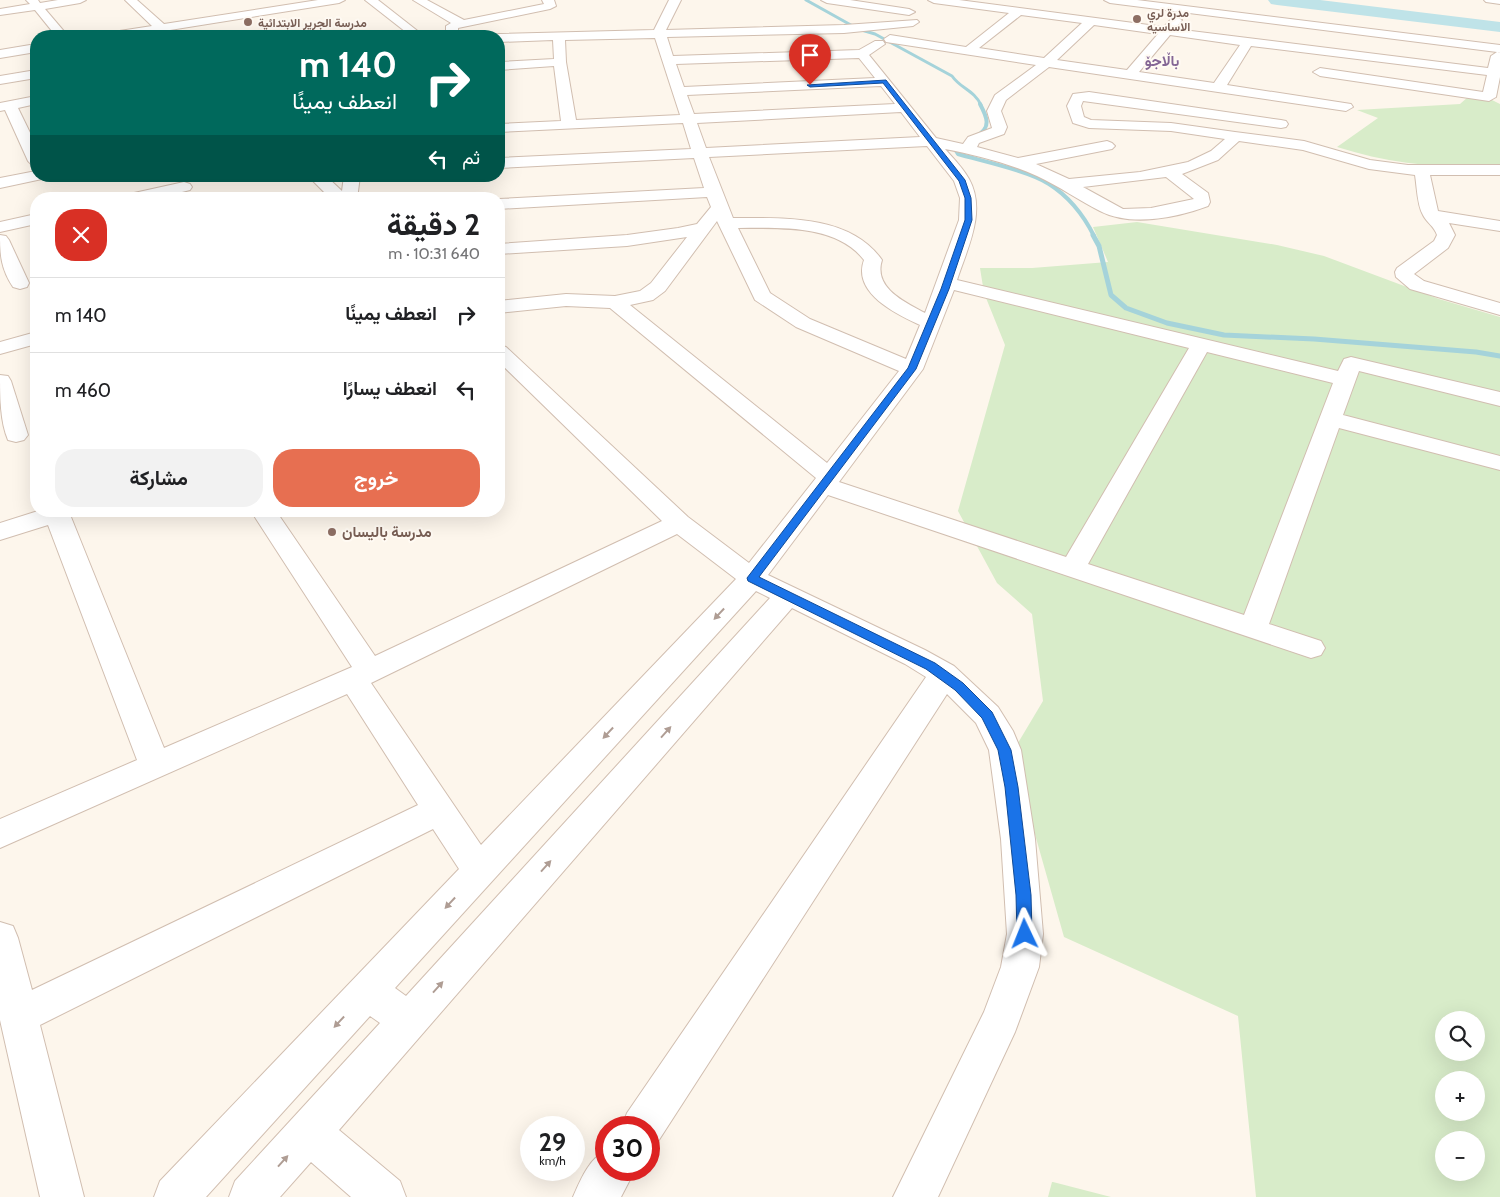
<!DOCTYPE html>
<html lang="ar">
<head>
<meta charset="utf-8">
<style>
	:root { --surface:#fff; --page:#f2f2f2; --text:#202124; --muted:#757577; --line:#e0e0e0; --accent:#e76f51 }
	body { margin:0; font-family:Cabin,Vazirmatn,sans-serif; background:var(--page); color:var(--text); direction:rtl; height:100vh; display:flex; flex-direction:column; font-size:19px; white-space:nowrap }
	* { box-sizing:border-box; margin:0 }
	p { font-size:16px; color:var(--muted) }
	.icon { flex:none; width:28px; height:28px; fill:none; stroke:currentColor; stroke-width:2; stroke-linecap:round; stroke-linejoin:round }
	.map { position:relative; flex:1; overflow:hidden; direction:ltr }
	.panel { position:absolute; left:30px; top:192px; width:475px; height:325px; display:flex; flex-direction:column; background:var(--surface); border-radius:20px; box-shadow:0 5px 20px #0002; direction:rtl }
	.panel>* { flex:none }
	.banner { position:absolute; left:30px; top:30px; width:475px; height:152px; border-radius:20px; box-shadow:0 5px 20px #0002; direction:rtl; background:#00695c; color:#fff; overflow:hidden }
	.tools { position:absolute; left:1435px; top:1011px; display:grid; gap:10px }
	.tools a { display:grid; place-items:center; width:50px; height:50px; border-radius:50%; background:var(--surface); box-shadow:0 5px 20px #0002; font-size:25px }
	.speed { position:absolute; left:520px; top:1116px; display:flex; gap:10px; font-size:25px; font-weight:700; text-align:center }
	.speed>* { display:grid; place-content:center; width:65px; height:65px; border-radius:50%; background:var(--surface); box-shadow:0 5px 20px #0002; line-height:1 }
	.speed small { font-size:12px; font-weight:400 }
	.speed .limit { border:8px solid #d22; background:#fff; color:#111 }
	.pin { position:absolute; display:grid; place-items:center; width:42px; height:42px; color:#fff; margin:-51px -21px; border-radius:50% 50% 50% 0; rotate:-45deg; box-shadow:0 0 5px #0007 }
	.pin .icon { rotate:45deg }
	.me { position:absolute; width:55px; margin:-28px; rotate:358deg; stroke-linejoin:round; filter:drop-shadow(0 0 4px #0008) }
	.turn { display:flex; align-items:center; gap:18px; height:105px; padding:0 25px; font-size:22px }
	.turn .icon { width:65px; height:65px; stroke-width:2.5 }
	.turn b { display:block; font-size:35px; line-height:42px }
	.then { display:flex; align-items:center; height:48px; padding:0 25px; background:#0003; gap:10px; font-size:19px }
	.round { display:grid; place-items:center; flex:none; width:52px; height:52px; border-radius:20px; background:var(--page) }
	.summary { display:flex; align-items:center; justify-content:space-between; height:85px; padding:0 25px }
	h1 { font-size:30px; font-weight:700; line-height:38px }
	.cta { display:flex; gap:10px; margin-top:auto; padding:10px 25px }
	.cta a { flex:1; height:58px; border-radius:20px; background:var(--accent); color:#fff; font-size:20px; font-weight:700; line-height:58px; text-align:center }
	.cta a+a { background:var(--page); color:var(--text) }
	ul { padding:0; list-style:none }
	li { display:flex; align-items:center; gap:15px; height:75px; padding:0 25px; border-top:1px solid var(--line) }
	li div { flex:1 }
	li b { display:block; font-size:19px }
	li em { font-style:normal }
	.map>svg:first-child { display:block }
	.green { fill:#d8ecc9; fill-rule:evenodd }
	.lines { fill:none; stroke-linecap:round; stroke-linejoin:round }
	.stream-far2 { stroke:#a5d3da; stroke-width:3 }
	.stream-far1 { stroke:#a5d3da; stroke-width:4 }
	.stream { stroke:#a5d3da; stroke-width:5 }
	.river { fill:#bfe3e8; fill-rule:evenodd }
	.minor-casing { stroke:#d1beb0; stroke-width:2 }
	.minor { fill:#fff; fill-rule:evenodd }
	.oneway { fill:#af9d94 }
	.route { fill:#1a73e8; stroke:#114b97 }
	.education-dot { fill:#8d6e63; stroke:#fffaf3; stroke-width:2 }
	.labels { text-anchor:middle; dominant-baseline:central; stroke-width:4; stroke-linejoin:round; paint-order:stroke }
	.far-education-label { font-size:12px; font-weight:bold; fill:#785e54; stroke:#fffaf3; text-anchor:start }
	.far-quarter-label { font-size:15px; font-weight:bold; fill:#846695; stroke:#fffaf3 }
	.education-label { font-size:15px; font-weight:bold; fill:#785e54; stroke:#fffaf3; text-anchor:start }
</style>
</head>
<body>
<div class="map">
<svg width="1500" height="1197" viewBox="0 0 1500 1197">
	<rect width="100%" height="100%" fill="#fdf6ec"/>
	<g class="green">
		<path d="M1468 97 1490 99 1500 104V167C1445 169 1390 164 1337 147L1378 118 1357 110 1460 104Z"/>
		<path d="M1137 222 1277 245 1324 256 1439 299 1500 317V1197H1256L1238 1016 1064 937 1012 753 1043 701 1032 614 997 583 958 511 1005 345 984 293 980 268H1032L1108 262 1093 227ZM1444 1020H1476V1052H1444ZM1444 1080H1476V1112H1444ZM1444 1140H1476V1172H1444Z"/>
		<polygon points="1052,1182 1053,1182 1111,1197 1048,1197"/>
	</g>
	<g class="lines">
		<path class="stream-far2" d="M806 0 858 29 875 34 952 76C961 89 974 90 981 105"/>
		<g class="stream-far1">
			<path d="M976 136C992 128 987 117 980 104"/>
			<path d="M960 146 955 149 958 154C982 161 1029 171 1049 184 1068 196 1084 216 1094 236"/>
		</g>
		<polyline class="stream" points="1093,235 1099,246 1111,295 1126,308 1167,323 1224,335 1314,339 1476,352 1500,356"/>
		<polygon class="river" points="1268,0 1320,0 1500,22 1500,32 1277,5 1271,4"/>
		<defs>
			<g id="minor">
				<polygon points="26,0 38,0 40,3 58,0 86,0 80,3 45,9 68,36 56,36 35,10 0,15 0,9 30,4"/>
				<polygon points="125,0 137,0 164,24 318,0 345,0 339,3 170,30 175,36 162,36 158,32 134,36 107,36 113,32 152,26"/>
				<polygon points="365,0 378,0 424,36 411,36"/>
				<polygon points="413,0 427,0 464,20 544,4 542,0 554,0 556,6 550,9 458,28 458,36 446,36 446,26 451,23"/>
				<path d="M669 0H681L666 30 844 25 917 20 919 22 913 26 844 33 667 37 673 56 859 50 875 41H883L885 44 869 55 936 138 963 144 968 137 992 128 987 111 995 95 1036 65 886 42 884 39 890 35 966 47 1009 13 934 3 928 0H959L1164 27 1172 18 1176 17 1182 20 1175 29 1488 68 1491 56 1497 52 1110 3 1104 0H1137L1500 45V53L1498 52 1500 53V77L1496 97 1489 101 1320 76 1313 72 1320 68 1483 92 1487 75 1251 46 1227 85 1351 104 1353 107 1346 111 1049 67 1006 100 1001 111 1007 127 1004 134 979 143 977 147 1018 158 1107 141 1112 143 1115 146 1112 149 1036 164 1069 179 1140 172 1188 162 1211 151 1225 139 1171 131 1089 128 1073 123 1067 106 1073 94 1089 92 1281 120 1286 121 1288 124 1286 127 1281 128 1083 101 1081 106 1084 117 1091 120 1171 123 1235 132 1304 141 1370 160 1408 165H1500V175H1430L1438 211 1500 221V231L1449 223 1455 235 1448 248 1414 274 1424 281 1500 303V315L1410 289 1396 277 1395 272 1397 268 1434 241 1437 235C1434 226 1427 223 1423 215 1417 205 1417 187 1415 175L1369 169 1303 150 1239 141 1218 160 1182 174 1208 193 1210 202 1208 206C1176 218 1131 227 1100 211 1078 200 1059 186 1037 176 1008 163 976 155 945 149 953 158 963 168 969 179 987 211 967 249 957 280L1338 371 1344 359 1351 357 1500 392V406L1359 371 1343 415 1500 456V470L1339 428 1269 624 1321 641 1325 648 1321 655 1311 658 828 495 768 575 925 650 954 666 998 707 1013 731 1021 750 1035 839 1043 934 1039 967 1015 1032 938 1197H893L984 1012 1001 967 1007 934 1001 839 989 750 976 723 947 694 657 1143 649 1146V1128H621L627 1113 926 677 905 664 792 608 339 1130 400 1181 406 1197H351L311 1162 280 1197H229L235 1181 380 1023 370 1016 206 1197H154L160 1181 459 869 433 829 40 1025 84 1197H40L0 1020V922L13 926 18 938 32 990 418 805 347 694 0 848V819L137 760 48 525 0 540V523L38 511H77L71 517 164 748 352 667 251 511H276L375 656 662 521 499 362V345L506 347 688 517 749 563 816 478 610 308 566 306 499 313V301L566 294 615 296 640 291 651 283 687 237 627 246 499 254V244L627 235 678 228 697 224 711 207 707 197 499 209V199L704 188 694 158 499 168V158L691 149 683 123 499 132V124L561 121 554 66 499 70V62L554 59 553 40 499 42V36H494L499 34 654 30ZM1021 15 1082 23 1044 58 979 48ZM1094 25 1158 34 1127 70 1057 60ZM1170 35 1240 45 1214 83 1139 72ZM655 38 680 115 576 120 566 62 565 40ZM859 58 875 78 684 87 676 64ZM881 86 895 104 694 114 687 95ZM901 112 920 137 706 148 697 123ZM927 146 954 181 960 198 959 220 925 313C905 302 873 288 882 260 850 214 783 218 733 218L709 157ZM1166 177 1194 199 1151 208 1123 209 1083 187ZM717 221 755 300 796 327 899 371 827 463 630 305 653 300 665 291ZM738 228C779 228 836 224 864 260 852 293 896 314 920 325L906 359 810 319 770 293ZM954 290 1189 348 1066 557 839 482 923 369ZM1207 352 1333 383 1244 615 1088 564ZM677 534 736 579 481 845 371 683ZM756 591 770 598 406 996 395 988Z"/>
				<polygon points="821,0 850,0 909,9 915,12 909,15 827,3"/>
				<polygon points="1484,0 1500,0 1500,4 1486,2"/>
				<polygon points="36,44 36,52 0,58 0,50"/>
				<polygon points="36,70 36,78 0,84 0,76"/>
				<polygon points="36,96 36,104 18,108 36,145 36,166 31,164 28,161 5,110 0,111 0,103"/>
				<polygon points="36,171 36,176 44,176 42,179 0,188 0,178"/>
				<polygon points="308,176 326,176 342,191 344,176 360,176 357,199 331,199"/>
				<polygon points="184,182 190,184 192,187 190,190 154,199 123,199 125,195"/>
				<polygon points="36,214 36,224 0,232 0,222"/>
				<path d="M0 235 6 236 9 240 29 283 27 287 20 289 13 287C1 269 0 255 0 235Z"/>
				<polygon points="36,332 36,344 0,354 0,342"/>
				<path d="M0 375 8 376 11 381 28 435 24 440 16 442 8 440C0 422 0 395 0 375Z"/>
				<path d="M606 1151V1170H635L621 1197H573C580 1181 589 1158 606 1151Z"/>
			</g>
		</defs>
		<use href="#minor" class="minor-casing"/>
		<use href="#minor" class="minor"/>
	</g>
	<defs><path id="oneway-solid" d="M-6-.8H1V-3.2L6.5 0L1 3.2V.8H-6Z" transform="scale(1.25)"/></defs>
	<g class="oneway">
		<use href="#oneway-solid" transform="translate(719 614) rotate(133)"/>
		<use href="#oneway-solid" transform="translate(666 732) rotate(-48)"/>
		<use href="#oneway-solid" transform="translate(608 733) rotate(133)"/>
		<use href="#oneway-solid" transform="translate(546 866) rotate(-48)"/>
		<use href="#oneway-solid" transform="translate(450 903) rotate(133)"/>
		<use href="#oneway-solid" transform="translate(438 987) rotate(-48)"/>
		<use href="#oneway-solid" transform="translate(339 1022) rotate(133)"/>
		<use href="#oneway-solid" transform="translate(283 1161) rotate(-48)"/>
	</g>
	<polygon class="route" points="886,80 965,180 971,198 972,220 949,289 916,369 759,577 935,663 963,683 992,712 1011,750 1018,787 1031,895 1032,934 1030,939 1025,941 1019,939 1017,934 1016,895 1005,787 998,750 982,718 955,690 926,669 748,581 747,578 908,368 941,289 965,220 965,198 959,181 883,83 810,87 807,85"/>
	<g class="education-dot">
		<circle cx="1137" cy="19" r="5"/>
		<circle cx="248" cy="22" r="5"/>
		<circle cx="332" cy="532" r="5"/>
	</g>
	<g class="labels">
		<g class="far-education-label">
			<text x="1147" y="12">مدرة لري<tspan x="1147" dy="14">الاساسیه</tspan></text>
			<text x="258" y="22">مدرسة الجرير الابتدائية</text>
		</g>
		<g class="far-quarter-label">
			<text x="1162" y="61">باڵاجۆ</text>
		</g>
		<g class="education-label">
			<text x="342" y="532">مدرسة بالیسان</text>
		</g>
	</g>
</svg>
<div class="tools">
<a><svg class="icon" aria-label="search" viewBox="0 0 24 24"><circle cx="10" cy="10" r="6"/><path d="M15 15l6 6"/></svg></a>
<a>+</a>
<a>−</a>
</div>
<div class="speed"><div>29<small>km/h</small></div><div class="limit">30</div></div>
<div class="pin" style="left:810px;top:85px;background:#d93025"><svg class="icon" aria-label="arrive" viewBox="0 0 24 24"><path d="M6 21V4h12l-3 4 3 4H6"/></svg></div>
<svg class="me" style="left:1025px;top:934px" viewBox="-20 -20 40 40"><path d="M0-17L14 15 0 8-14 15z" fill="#1a73e8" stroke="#fff" stroke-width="4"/></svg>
<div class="banner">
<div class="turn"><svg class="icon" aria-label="right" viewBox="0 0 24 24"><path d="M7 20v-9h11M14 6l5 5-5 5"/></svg><div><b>140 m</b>انعطف يمينًا</div></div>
<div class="then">ثم<svg class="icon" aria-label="left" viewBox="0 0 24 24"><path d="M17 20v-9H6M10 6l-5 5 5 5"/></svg></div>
</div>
<section class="panel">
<div class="summary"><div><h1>2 دقيقة</h1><p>640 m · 10:31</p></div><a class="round" style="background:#d93025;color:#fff"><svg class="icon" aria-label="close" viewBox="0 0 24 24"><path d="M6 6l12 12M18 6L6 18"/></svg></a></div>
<ul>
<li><svg class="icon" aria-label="right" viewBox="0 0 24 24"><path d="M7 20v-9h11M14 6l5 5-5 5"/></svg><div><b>انعطف يمينًا</b></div><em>140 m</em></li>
<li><svg class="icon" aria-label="left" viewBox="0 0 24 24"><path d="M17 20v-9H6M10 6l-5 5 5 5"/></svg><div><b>انعطف يسارًا</b></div><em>460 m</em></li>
</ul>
<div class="cta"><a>خروج</a><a>مشاركة</a></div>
</section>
</div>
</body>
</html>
